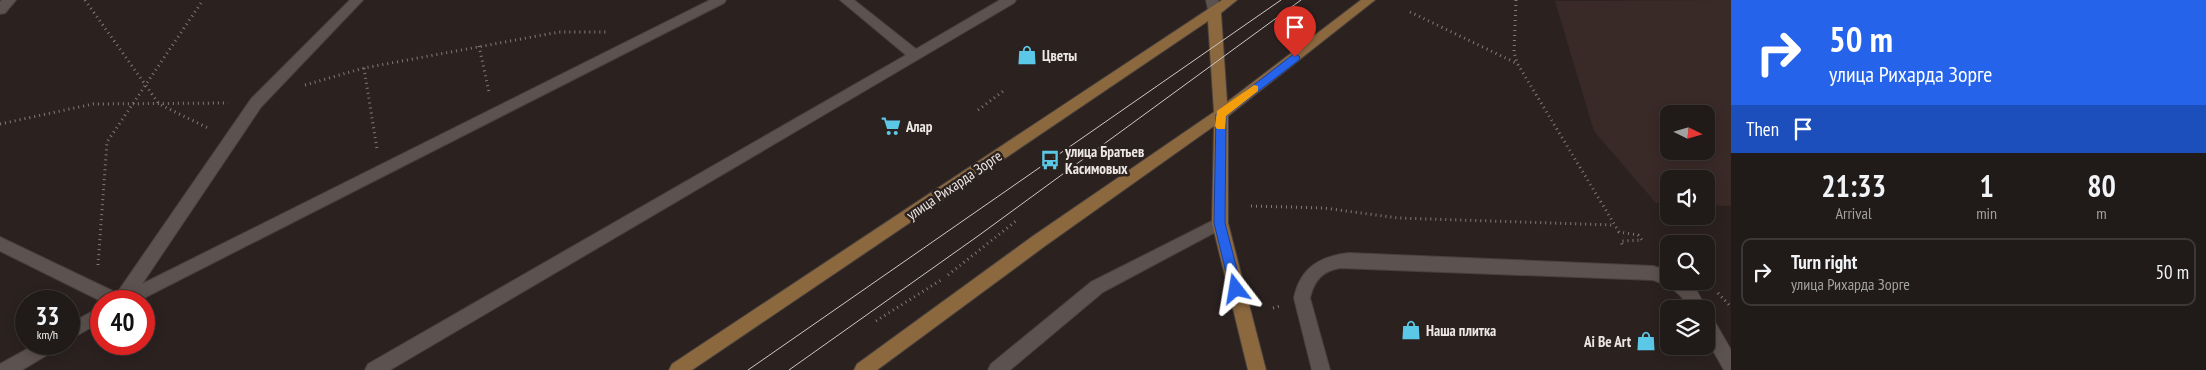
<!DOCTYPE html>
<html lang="en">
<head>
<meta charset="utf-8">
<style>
	:root { --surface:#201a18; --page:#2d2725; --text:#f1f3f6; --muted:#a2a1a2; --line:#3d3837 }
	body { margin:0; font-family:"PT Sans Narrow",sans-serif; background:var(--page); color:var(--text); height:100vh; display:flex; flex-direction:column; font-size:19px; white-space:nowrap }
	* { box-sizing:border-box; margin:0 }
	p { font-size:16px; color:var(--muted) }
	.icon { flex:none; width:28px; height:28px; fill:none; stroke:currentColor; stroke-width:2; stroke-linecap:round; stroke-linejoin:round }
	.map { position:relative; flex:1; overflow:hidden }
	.side { display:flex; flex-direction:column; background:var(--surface); width:475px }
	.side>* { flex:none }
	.top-card { background:#2563eb; color:#fff; overflow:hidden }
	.needle { width:32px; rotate:95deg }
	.controls { position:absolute; left:1660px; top:105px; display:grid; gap:10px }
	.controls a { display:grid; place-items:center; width:55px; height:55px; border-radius:10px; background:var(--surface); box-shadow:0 2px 12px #0003,0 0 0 1px var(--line); font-size:25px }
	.speed { position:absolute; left:15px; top:290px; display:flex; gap:10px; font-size:25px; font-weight:700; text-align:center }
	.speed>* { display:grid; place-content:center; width:65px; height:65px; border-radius:50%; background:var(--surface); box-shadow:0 2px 12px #0003,0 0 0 1px var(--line); line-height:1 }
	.speed small { font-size:12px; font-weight:400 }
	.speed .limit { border:8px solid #d22; background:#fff; color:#111 }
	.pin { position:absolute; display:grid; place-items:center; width:42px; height:42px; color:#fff; margin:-51px -21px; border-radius:50% 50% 50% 0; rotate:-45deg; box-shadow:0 0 5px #0007 }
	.pin .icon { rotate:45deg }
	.me { position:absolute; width:55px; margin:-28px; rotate:346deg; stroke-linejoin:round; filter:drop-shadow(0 0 4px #0008) }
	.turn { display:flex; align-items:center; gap:18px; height:105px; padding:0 15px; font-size:22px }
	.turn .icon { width:65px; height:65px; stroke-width:2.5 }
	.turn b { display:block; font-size:35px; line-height:42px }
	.then { display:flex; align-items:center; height:48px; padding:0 15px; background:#0003; gap:10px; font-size:19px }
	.eta { display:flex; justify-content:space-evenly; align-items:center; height:85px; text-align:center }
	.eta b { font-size:30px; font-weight:700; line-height:35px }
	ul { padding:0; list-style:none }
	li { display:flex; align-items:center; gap:15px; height:68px; margin:0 10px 8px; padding:0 5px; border:2px solid var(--line); border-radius:10px }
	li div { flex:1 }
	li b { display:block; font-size:19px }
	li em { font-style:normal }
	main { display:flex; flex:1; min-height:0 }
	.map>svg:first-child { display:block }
	.built { fill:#3a2a27; fill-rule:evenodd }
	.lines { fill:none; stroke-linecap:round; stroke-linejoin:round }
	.lane-casing { stroke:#48403e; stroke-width:2 }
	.street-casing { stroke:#48403e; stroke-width:2 }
	.secondary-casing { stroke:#48403e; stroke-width:2 }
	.path { stroke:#827a78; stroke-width:3; stroke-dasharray:1 4; stroke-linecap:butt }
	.lane { fill:#5c524f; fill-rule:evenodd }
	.street { fill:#5c524f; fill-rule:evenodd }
	.secondary { fill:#8c683f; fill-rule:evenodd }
	.tram { stroke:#cdc7c5; stroke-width:1 }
	.route { fill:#2563eb; stroke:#184099 }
	.slow { fill:#f59e0b }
	.labels { text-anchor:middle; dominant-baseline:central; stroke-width:5; stroke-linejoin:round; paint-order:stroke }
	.poi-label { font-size:15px; font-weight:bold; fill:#ece6e4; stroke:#2b2220; text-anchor:start }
	.street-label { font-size:15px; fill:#ece6e4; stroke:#2b2220 }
</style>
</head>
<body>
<main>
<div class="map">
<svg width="1731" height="370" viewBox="0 0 1731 370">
	<rect width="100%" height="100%" fill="#2b2220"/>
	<path class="built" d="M1731 0V206L1706 205V179H1669V203H1656L1594 131 1555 1ZM1669 114H1706V151H1669Z"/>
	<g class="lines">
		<defs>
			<g id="lane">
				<polygon points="2,0 16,0 5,13 0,14 0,2"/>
				<polygon points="350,0 363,0 261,107 142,284 710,0 726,0 724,3 138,301 101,301 0,251 0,237 117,293 251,99"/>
				<polygon points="840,0 854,0 916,49 1000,0 1016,0 1014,3 390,370 365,370 368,364 906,55"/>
				<polygon points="1220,217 1225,219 1228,223 1225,227 1103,292 1010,370 988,370 991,364 1091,282"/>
				<path d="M1349 253 1653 266 1669 271V281H1687L1695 288 1707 309 1706 311V309H1690C1680 292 1671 286 1653 280L1340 268C1322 271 1314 281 1310 298L1330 370H1312L1294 298C1300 268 1320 256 1349 253Z"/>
				<polygon points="101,307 101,322 69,340 69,324"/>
				<polygon points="1706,315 1712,317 1731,350 1731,370 1724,370 1706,338"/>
				<polygon points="36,344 59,344 57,349 22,370 0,370 0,364"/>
			</g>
			<polygon id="street" points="1206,0 1218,0 1220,11 1219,14 1209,14"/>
			<polygon id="secondary" points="1222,0 1237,0 1221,13 1227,102 1361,0 1375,0 1228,116 1228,223 1266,370 1248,370 1212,223 1214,126 1045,246 877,370 854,370 857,364 1033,236 1214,112 1208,21 692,370 669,370 672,364"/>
		</defs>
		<use href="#lane" class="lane-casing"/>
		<use href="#street" class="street-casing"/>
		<use href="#secondary" class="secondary-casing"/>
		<g class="path">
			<polyline points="85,0 159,104 210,129"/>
			<polyline points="1516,0 1514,52 1517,63 1619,232 1638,235 1642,240 1621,241 1623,248"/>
			<polyline points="1410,12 1516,63"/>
			<polyline points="479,46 489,92"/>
			<polyline points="364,68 377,149"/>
			<polyline points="305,85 364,68 559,32 606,32"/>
			<polyline points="978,110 1006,89"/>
			<polyline points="0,124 93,104 228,103"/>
			<polyline points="1251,206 1324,208 1398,218 1614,225"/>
			<polyline points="98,265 107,142 203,0"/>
			<polyline points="948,275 1016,221"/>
			<polyline points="1718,293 1731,307"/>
			<polyline points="1273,308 1280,306"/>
			<polyline points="876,321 941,280"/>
		</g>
		<use href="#lane" class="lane"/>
		<use href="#street" class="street"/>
		<use href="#secondary" class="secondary"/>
		<g class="tram">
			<polyline points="748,370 1281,0"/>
			<polyline points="789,370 978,236 1301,0"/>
		</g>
	</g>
	<polygon class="route" points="1295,53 1300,57 1299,60 1226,116 1225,223 1242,289 1240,293 1236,295 1232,293 1230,289 1214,223 1216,114"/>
	<polygon class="slow" points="1254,85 1258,86 1258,91 1226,116 1225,129 1217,129 1215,126 1217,111"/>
	<defs>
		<symbol id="shop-bare" viewBox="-9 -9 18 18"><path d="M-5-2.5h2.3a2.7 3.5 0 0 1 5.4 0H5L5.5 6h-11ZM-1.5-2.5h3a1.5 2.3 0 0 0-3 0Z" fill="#5bc8e7" stroke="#2b2220" stroke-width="2.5" paint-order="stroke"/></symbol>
		<symbol id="supermarket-bare" viewBox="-9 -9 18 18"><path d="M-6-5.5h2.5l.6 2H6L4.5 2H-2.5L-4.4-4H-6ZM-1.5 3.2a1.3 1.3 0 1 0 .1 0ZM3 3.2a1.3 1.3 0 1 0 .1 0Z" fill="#5bc8e7" stroke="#2b2220" stroke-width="2.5" paint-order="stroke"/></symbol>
		<symbol id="bus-bare" viewBox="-9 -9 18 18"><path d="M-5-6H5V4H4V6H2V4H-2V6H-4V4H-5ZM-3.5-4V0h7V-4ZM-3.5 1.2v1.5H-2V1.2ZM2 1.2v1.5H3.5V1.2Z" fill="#5bc8e7" stroke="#2b2220" stroke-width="2.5" paint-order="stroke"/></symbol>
	</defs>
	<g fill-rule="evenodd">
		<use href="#shop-bare" x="1013" y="41" width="28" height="28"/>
		<use href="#supermarket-bare" x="877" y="112" width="28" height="28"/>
		<use href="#bus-bare" x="1036" y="146" width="28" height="28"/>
		<use href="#shop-bare" x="1397" y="316" width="28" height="28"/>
		<use href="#shop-bare" x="1632" y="327" width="28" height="28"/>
	</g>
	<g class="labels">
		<g class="poi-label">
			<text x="1042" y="55">Цветы</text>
			<text x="906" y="126">Алар</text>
			<text x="1065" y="151">улица Братьев<tspan x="1065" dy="17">Касимовых</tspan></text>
			<text x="1426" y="330">Наша плитка</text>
			<text x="1631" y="341" text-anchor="end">Ai Be Art</text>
		</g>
		<g class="street-label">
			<text transform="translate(954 185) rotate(-34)">улица Рихарда Зорге</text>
		</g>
	</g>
</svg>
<div class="controls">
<a><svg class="needle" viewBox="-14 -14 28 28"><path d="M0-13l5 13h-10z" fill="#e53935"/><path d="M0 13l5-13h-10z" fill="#a2a1a2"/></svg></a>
<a><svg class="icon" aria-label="sound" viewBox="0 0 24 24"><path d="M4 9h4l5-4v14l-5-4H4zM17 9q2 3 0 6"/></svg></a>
<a><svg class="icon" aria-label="search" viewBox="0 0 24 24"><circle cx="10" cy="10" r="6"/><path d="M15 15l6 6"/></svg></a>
<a><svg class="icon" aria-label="layers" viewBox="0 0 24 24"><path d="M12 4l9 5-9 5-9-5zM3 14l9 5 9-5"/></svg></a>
</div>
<div class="speed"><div>33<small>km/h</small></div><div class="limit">40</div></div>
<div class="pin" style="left:1295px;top:57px;background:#d93025"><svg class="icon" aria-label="arrive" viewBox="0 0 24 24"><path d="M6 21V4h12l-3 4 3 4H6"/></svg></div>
<svg class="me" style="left:1236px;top:289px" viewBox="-20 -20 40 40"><path d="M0-17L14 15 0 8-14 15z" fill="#2563eb" stroke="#fff" stroke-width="4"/></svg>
</div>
<section class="side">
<div class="top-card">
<div class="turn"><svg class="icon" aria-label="right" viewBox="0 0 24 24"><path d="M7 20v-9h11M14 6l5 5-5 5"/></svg><div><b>50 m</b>улица Рихарда Зорге</div></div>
<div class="then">Then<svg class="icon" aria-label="arrive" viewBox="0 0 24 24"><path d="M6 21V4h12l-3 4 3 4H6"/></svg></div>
</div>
<div class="eta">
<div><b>21:33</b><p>Arrival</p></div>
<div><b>1</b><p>min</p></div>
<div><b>80</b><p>m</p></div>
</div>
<ul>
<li><svg class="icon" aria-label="right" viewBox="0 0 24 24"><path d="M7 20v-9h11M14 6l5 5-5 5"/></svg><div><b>Turn right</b><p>улица Рихарда Зорге</p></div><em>50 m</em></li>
</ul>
</section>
</main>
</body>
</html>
